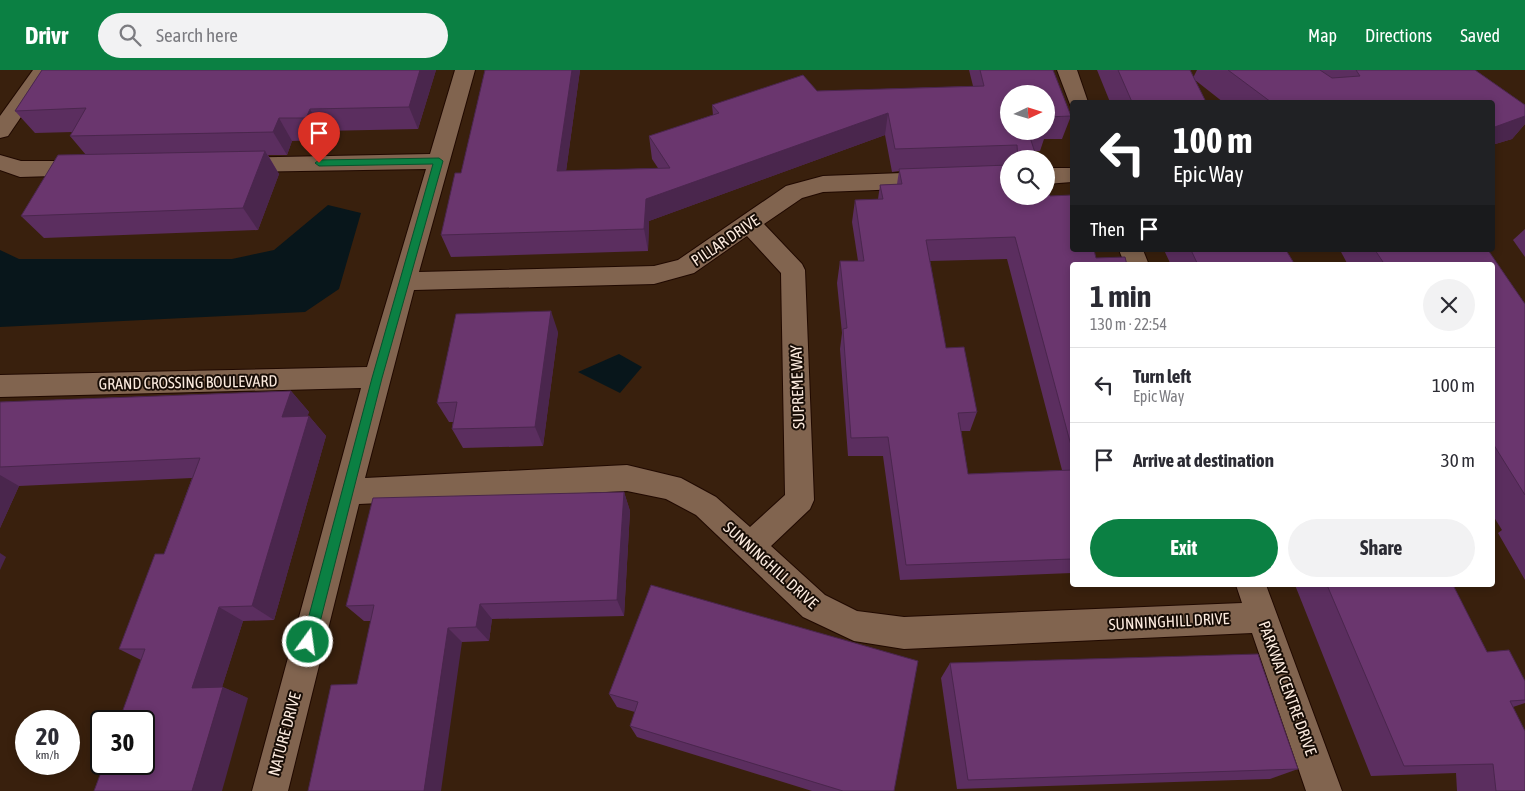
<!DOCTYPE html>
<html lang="en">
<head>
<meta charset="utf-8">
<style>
	:root { --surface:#fff; --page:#f2f2f3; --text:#2b2b33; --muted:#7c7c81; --line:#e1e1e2; --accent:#0b8043 }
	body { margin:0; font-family:"Asap Condensed",sans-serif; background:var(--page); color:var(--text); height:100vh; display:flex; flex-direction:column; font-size:19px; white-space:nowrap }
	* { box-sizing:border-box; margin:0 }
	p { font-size:16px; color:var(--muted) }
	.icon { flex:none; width:28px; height:28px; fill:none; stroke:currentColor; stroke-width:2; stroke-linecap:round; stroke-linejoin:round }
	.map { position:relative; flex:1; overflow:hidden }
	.drawer { position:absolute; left:1070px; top:192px; width:425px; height:325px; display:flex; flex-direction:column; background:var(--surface); border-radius:5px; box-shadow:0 2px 8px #0003 }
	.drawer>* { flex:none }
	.guide { position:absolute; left:1070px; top:30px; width:425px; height:152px; border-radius:5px; box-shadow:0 2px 8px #0003; background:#202124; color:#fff; overflow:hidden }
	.needle { width:32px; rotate:86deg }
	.fabs { position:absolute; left:1000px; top:15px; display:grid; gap:10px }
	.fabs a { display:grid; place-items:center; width:55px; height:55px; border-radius:50%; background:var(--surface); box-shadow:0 2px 8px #0003; font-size:25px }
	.speed { position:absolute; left:15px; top:640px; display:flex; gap:10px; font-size:25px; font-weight:700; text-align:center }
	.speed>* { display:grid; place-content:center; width:65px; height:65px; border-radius:50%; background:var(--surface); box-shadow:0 2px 8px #0003; line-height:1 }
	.speed small { font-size:12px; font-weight:400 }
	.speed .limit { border:2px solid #111; border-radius:8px; background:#fff; color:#111 }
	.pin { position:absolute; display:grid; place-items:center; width:42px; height:42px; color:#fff; margin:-51px -21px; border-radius:50% 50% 50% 0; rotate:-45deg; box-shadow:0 0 5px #0007 }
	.pin .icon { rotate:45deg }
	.me { position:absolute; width:55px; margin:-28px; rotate:14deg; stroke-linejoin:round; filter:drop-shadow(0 0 4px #0008) }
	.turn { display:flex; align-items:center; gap:18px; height:105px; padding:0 20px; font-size:22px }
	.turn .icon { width:65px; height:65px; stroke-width:2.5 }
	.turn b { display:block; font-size:35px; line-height:42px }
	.then { display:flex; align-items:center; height:48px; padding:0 20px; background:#0003; gap:10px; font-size:19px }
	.round { display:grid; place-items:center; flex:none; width:52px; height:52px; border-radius:26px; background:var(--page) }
	.summary { display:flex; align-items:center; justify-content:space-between; height:85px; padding:0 20px }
	h1 { font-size:30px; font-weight:700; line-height:38px }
	.primary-button { display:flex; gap:10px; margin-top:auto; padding:10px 20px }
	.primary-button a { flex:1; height:58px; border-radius:30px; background:var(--accent); color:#fff; font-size:20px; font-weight:700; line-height:58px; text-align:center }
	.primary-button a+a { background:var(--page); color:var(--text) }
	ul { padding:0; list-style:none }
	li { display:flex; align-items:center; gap:15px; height:75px; padding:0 20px; border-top:1px solid var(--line) }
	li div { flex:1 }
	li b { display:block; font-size:19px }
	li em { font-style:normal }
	header { display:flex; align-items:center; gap:30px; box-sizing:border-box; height:70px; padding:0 25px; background:var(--accent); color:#fff }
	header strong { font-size:24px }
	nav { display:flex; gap:28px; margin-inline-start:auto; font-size:18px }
	.search { width:350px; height:45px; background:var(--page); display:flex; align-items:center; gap:12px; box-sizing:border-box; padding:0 18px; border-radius:28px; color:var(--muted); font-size:19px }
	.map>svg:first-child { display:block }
	.water { fill:#08161b }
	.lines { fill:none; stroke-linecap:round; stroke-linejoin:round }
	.minor-casing { stroke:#200900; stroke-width:2 }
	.minor { fill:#81644f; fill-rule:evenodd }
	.wall { fill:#5b2e5f; fill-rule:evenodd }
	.shaded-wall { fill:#4a264d }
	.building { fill:#6a366e; stroke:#4a264d }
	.route { fill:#0b8043; stroke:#07532c }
	.labels { text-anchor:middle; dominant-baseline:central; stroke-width:4; stroke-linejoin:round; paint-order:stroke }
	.street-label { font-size:16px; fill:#fbeade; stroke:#180d06 }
</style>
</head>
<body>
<header>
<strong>Drivr</strong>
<div class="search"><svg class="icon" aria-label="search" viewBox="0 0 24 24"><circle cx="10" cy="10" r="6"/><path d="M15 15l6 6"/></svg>Search here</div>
<nav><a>Map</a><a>Directions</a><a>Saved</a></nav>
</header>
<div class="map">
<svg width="1525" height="721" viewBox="0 0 1525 721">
	<rect width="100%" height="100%" fill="#39200d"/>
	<g class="water">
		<polygon points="328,135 361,143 339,219 305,242 0,257 0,180 19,189 232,189 274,180"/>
		<polygon points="619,284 642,297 620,323 578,302"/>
	</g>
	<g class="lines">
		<defs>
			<g id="minor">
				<polygon points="33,0 53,0 8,66 0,68 0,46"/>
				<path d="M455 0H475L419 202 654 196 678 190 786 116 823 106 1009 99V115L823 122 802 128 764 154 802 194 805 200 814 430 810 439 771 476 825 525 857 541 904 547 1242 533 1236 515H1266L1342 721H1306L1252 563 904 579 854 571 803 547 696 445 666 429 627 421 359 434 288 721H252L361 318 0 327V305L367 297 426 99 235 102 227 100 224 95 227 90 235 88 430 84ZM747 166 781 203 785 425 750 457 716 427 681 408 627 395 365 408 414 220 654 214 694 203Z"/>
				<polygon points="1057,0 1077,0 1088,32 1072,32 1072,37 1071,37"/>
				<polygon points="0,85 21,91 87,91 95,93 98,98 95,103 87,105 20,107 0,100"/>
				<polygon points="1046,98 1072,98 1072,112 1046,114"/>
				<polygon points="1119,180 1143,180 1149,195 1125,195"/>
			</g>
		</defs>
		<use href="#minor" class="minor-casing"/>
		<use href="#minor" class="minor"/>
	</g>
	<g class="wall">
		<polygon points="42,0 436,0 418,59 322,61 319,70 292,71 287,85 268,85 279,104 258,160 44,168 21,146 86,85 70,66 73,62 35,63 15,41"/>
		<path d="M485 0H580L566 101 658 98 652 89 649 66 713 45 712 35 817 21 973 16 969 0H1053L1071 46 1062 69H1044L1040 81H1035L1037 89H1009V126L1072 195V503L900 510 883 386H848L840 279 842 263 837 213 840 191H858L852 152 855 130 878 129 880 115 897 114 899 101 892 102 885 65 649 151 648 181 451 187 441 165 461 103ZM1046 24V61H1009ZM1007 189 1062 400 968 404 961 361H970L977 342 946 278 930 191Z"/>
		<polygon points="1097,0 1190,0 1193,8 1197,0 1475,0 1525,35 1525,54 1512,69 1492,75 1492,32 1223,32 1195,10 1206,32 1110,32"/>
		<polygon points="1525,159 1525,187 1513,170"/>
		<polygon points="1164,180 1286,180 1295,195 1171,195"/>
		<polygon points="1340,180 1488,180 1525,234 1525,510 1498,463 1502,460 1492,444 1492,195 1348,195"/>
		<polygon points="558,262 543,376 463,378 452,359 453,352 449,352 437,333"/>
		<polygon points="291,321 309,342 307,346 309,346 326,366 274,550 243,551 222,617 248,628 141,590 119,579 164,484 192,408 19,416 0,458 0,332"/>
		<polygon points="624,422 630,441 624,546 492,549 489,571 462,572 357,614 371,551 364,551 346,536"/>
		<polygon points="651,515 894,721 812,721 637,667 630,656 635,642 617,637 609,624"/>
		<polygon points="1295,515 1453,515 1487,582 1525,611 1525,633 1513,637 1525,721 1457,721 1456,703 1371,706"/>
		<polygon points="950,593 1298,699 1270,709 957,719 941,608"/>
	</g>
	<g class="shaded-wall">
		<polygon points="420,0 436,0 418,59 409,37"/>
		<polygon points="572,0 580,0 563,123 557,101"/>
		<polygon points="310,39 322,61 319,70 306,48"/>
		<polygon points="888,43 885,65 649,151 648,181 644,159 646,129"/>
		<polygon points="1525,46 1525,54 1512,69 1492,75 1492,58"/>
		<polygon points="279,48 292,71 287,85 273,62"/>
		<polygon points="265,81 279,104 258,160 243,138"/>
		<polygon points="551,241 558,262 543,376 535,357"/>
		<polygon points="291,321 309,342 300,368 282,347"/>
		<polygon points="309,346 326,366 274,550 252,536"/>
		<polygon points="0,405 19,416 0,458"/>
		<polygon points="624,422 630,441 624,546 617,530"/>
		<polygon points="0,483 6,487 0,500"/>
		<polygon points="480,534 492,549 489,571 476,557"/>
		<polygon points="219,537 243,551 218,630 192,618"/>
		<polygon points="448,558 462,572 441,721 424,721"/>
		<polygon points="223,617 248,628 222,721 192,721"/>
	</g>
	<g class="building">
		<polygon points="42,0 420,0 409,37 310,39 306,48 279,48 273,62 70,66 86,38 15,41"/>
		<polygon points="485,0 572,0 557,101 670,98 649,66 719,43 712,35 803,5 817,21 984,16 980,0 1053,0 1071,46 1046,47 1046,24 1009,24 1009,61 1028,61 1037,89 1018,89 1017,75 895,79 888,43 646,129 644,159 441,165 455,103 461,103"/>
		<polygon points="1118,0 1190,0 1206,32 1132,32"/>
		<polygon points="1228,0 1320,0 1332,8 1360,6 1356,0 1475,0 1525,35 1525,46 1492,58 1492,32 1271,32"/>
		<polygon points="265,81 243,138 21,146 58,85"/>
		<polygon points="1009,95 1009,126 1046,126 1046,116 1050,126 1072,125 1072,180 1094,180 1096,188 1125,187 1127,195 1072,195 1072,379 1015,167 926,170 946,278 964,277 977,342 958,343 968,404 1072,400 1072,489 906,495 888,367 851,368 843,259 847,258 840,191 864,191 855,130 883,129 880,115 902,114 899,99"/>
		<polygon points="1191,180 1286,180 1295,195 1198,195"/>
		<polygon points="1375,180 1488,180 1525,234 1525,425 1492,372 1492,195 1385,195"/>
		<polygon points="551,241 535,357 452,359 457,332 437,333 456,244"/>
		<polygon points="291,321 282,347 309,346 252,536 219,537 192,618 223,617 192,721 94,721 104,694 144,694 144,651 119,651 145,579 119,579 155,484 164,484 200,388 0,397 0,332"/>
		<polygon points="624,422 617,530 480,534 476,557 448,558 424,721 308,721 331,615 357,614 374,535 346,536 373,428"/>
		<polygon points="651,515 918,591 894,721 843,721 630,656 638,632 609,624"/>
		<polygon points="1327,515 1453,515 1487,582 1509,580 1525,611 1525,630 1510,631 1525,661 1525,721 1496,721 1493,694 1404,696"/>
		<polygon points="1258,584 1298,699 968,710 950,593"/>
	</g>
	<polygon class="route" points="439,88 443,91 382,308 315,572 313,576 308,578 304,576 302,572 372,308 433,94 319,96 315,93 319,90"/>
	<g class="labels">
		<g class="street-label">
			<text transform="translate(725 170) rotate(-34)">PILLAR DRIVE</text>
			<text transform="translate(188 312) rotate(-1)">GRAND CROSSING BOULEVARD</text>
			<text transform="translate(797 317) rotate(-92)">SUPREME WAY</text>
			<text transform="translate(771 495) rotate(42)">SUNNINGHILL DRIVE</text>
			<text transform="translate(1169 551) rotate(-3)">SUNNINGHILL DRIVE</text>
			<text transform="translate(1288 618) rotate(70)">PARKWAY CENTRE DRIVE</text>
			<text transform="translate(284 664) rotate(-75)">NATURE DRIVE</text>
		</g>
	</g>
</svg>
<div class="fabs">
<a><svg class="needle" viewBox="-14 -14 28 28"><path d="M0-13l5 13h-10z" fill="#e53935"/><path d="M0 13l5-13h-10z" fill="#7c7c81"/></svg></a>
<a><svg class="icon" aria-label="search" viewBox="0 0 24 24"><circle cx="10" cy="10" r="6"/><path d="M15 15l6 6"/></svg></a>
</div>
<div class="speed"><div>20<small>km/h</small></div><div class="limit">30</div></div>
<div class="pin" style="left:319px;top:93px;background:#d93025"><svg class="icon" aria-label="arrive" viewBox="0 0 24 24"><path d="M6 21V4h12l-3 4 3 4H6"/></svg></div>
<svg class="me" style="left:308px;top:572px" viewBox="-20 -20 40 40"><circle r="17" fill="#0b8043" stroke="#fff" stroke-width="3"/><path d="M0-11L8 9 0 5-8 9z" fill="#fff"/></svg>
<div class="guide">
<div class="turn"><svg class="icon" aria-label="left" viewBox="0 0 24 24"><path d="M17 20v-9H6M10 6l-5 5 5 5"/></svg><div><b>100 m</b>Epic Way</div></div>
<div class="then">Then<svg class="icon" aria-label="arrive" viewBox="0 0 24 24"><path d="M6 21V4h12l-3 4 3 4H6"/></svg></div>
</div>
<section class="drawer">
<div class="summary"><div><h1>1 min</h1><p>130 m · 22:54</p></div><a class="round"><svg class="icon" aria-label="close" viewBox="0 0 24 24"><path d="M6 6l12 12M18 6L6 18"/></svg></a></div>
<ul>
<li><svg class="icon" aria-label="left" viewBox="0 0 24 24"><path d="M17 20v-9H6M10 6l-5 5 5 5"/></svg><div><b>Turn left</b><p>Epic Way</p></div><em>100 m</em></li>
<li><svg class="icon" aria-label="arrive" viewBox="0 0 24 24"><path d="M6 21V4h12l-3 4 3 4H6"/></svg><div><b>Arrive at destination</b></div><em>30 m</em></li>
</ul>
<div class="primary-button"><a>Exit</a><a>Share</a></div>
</section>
</div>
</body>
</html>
